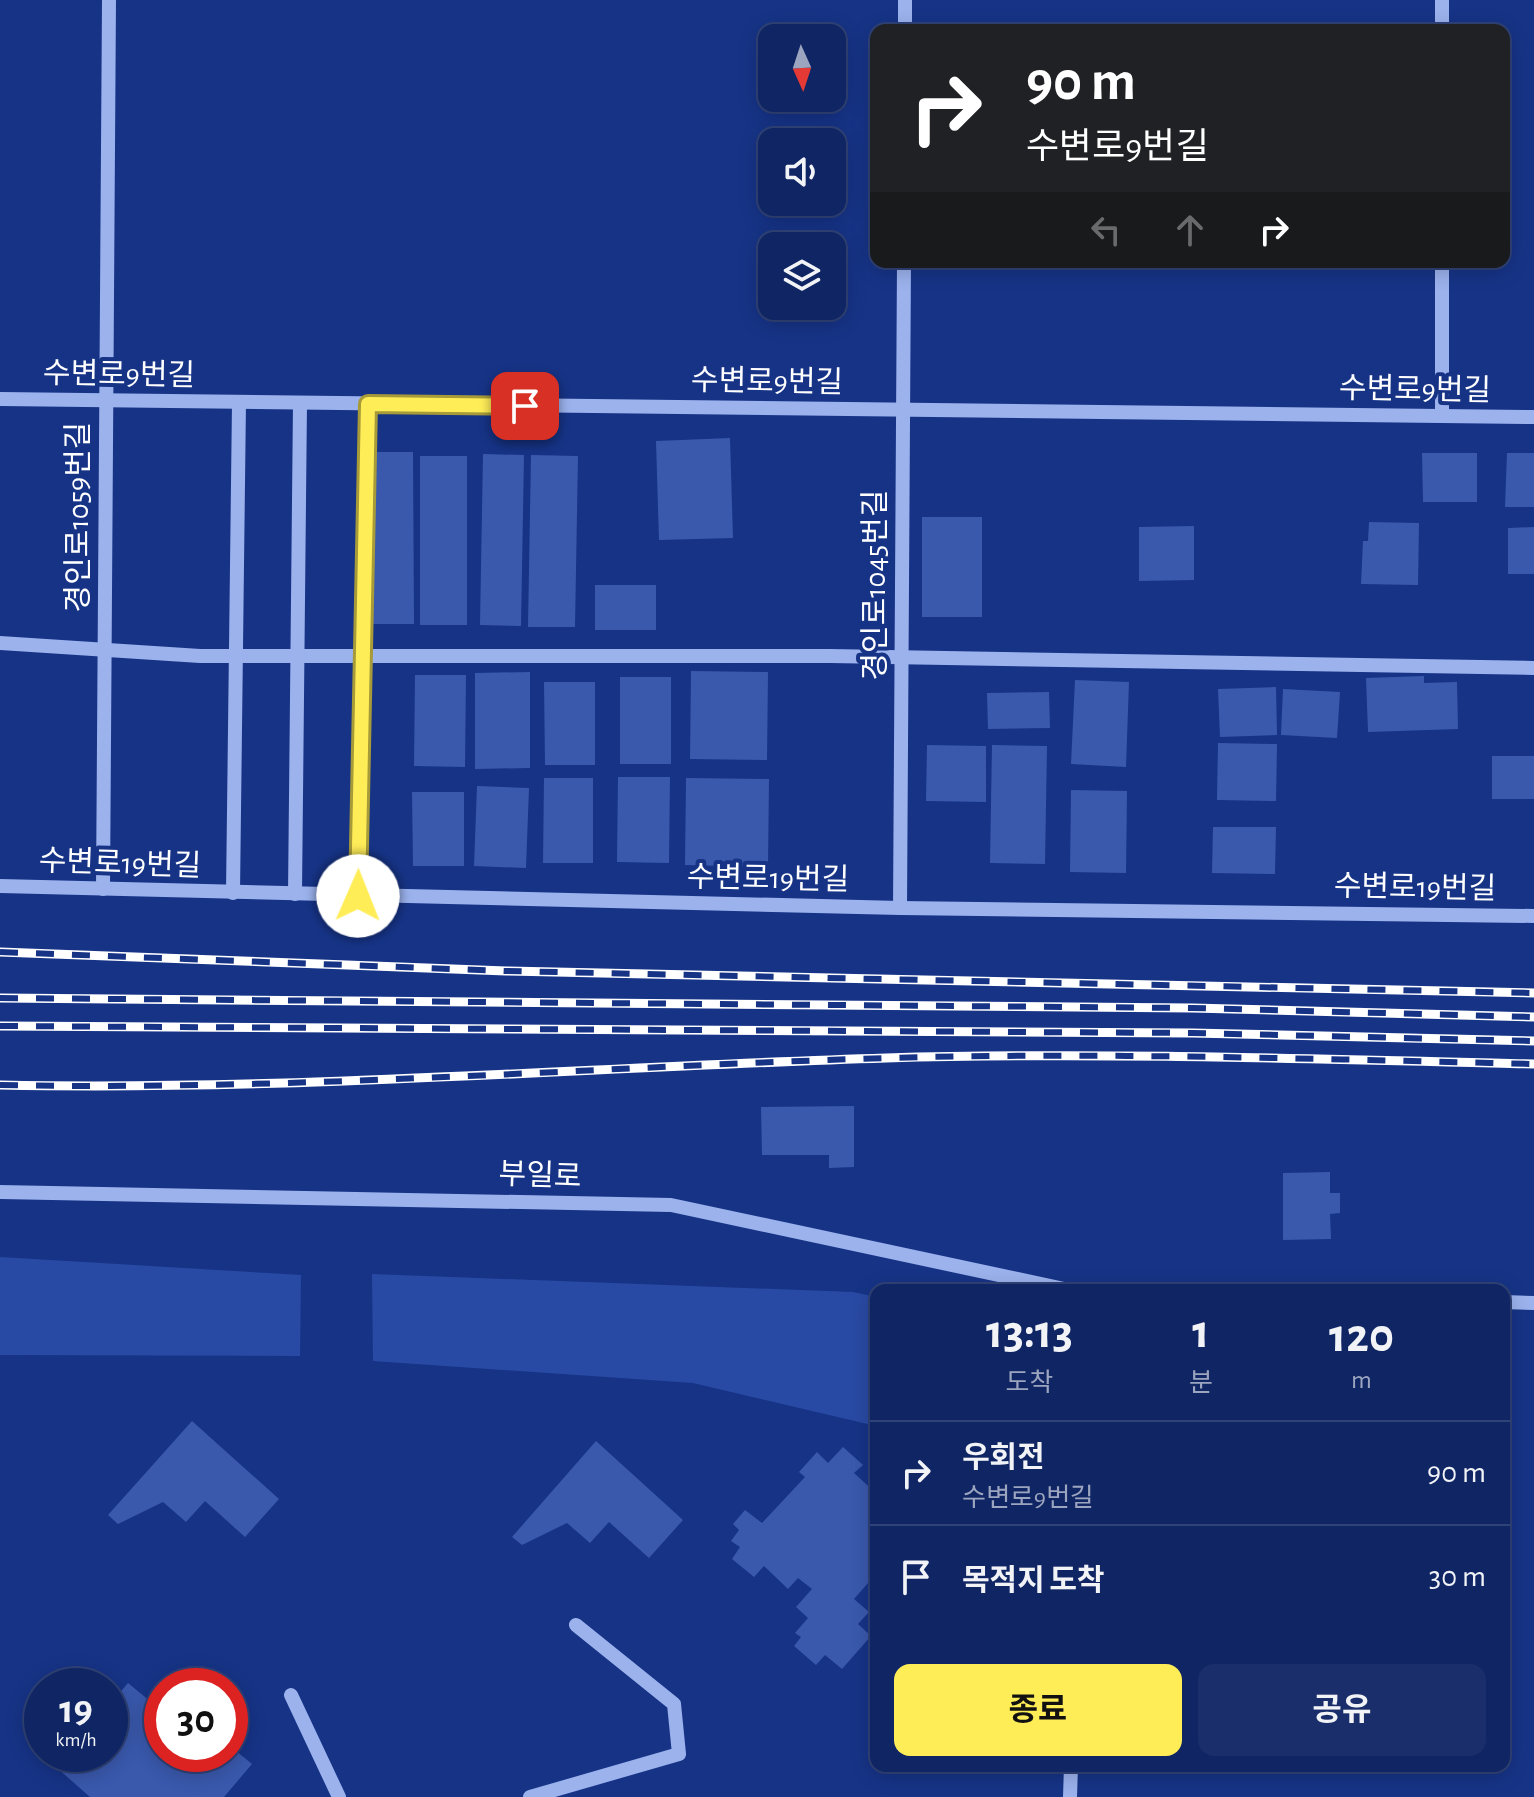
<!DOCTYPE html>
<html lang="ko">
<head>
<meta charset="utf-8">
<style>
	:root { --surface:#102664; --page:#192e6a; --text:#f1f3f6; --muted:#9ca5bf; --line:#304378; --accent:#ffed58 }
	body { margin:0; font-family:"Alegreya Sans","Noto Sans KR",sans-serif; background:var(--page); color:var(--text); height:100vh; display:flex; flex-direction:column; font-size:30px; white-space:nowrap }
	* { box-sizing:border-box; margin:0 }
	p { font-size:26px; color:var(--muted) }
	.icon { flex:none; width:44px; height:44px; fill:none; stroke:currentColor; stroke-width:2; stroke-linecap:round; stroke-linejoin:round }
	.map { position:relative; flex:1; overflow:hidden }
	.panel { position:absolute; left:870px; top:1284px; width:640px; height:488px; display:flex; flex-direction:column; background:var(--surface); border-radius:16px; box-shadow:0 4px 20px #0003,0 0 0 2px var(--line) }
	.panel>* { flex:none }
	.guide { position:absolute; left:870px; top:24px; width:640px; height:244px; border-radius:16px; box-shadow:0 4px 20px #0003,0 0 0 2px var(--line); background:#202124; color:#fff; overflow:hidden }
	.needle { width:52px; rotate:177deg }
	.buttons { position:absolute; left:758px; top:24px; display:grid; gap:16px }
	.buttons a { display:grid; place-items:center; width:88px; height:88px; border-radius:16px; background:var(--surface); box-shadow:0 4px 20px #0003,0 0 0 2px var(--line); font-size:40px }
	.speed { position:absolute; left:24px; top:1668px; display:flex; gap:16px; font-size:40px; font-weight:700; text-align:center }
	.speed>* { display:grid; place-content:center; width:104px; height:104px; border-radius:50%; background:var(--surface); box-shadow:0 4px 20px #0003,0 0 0 2px var(--line); line-height:1 }
	.speed small { font-size:20px; font-weight:400 }
	.speed .limit { border:12px solid #d22; background:#fff; color:#111 }
	.pin { position:absolute; display:grid; place-items:center; width:68px; height:68px; color:#fff; margin:-34px; border-radius:16px; box-shadow:0 4px 12px #0006 }
	.me { position:absolute; width:88px; margin:-44px; rotate:1deg; stroke-linejoin:round; filter:drop-shadow(0 0 6px #0008) }
	.turn { display:flex; align-items:center; gap:28px; height:168px; padding:0 24px; font-size:36px }
	.turn .icon { width:104px; height:104px; stroke-width:2.5 }
	.turn b { display:block; font-size:56px; line-height:68px }
	.lanes { display:flex; align-items:center; height:76px; padding:0 24px; background:#0003; justify-content:center; gap:40px; direction:ltr }
	.lanes .off { opacity:.35 }
	.eta { display:flex; justify-content:space-evenly; align-items:center; height:136px; text-align:center }
	.eta b { font-size:48px; font-weight:700; line-height:56px }
	.primary-button { display:flex; gap:16px; margin-top:auto; padding:16px 24px }
	.primary-button a { flex:1; height:92px; border-radius:16px; background:var(--accent); color:#111; font-size:32px; font-weight:700; line-height:92px; text-align:center }
	.primary-button a+a { background:var(--page); color:var(--text) }
	ul { padding:0; list-style:none }
	li { display:flex; align-items:center; gap:24px; height:104px; padding:0 24px; border-top:2px solid var(--line) }
	li div { flex:1 }
	li b { display:block; font-size:30px }
	li em { font-style:normal }
	.map>svg:first-child { display:block }
	.green { fill:#294aa4 }
	.building { fill:#3a59ad }
	.lines { fill:none; stroke-linecap:round; stroke-linejoin:round }
	.minor { stroke:#9bb2ed; stroke-width:14 }
	.rail-casing { stroke:#fff; stroke-width:9 }
	.rail { stroke:#163386; stroke-width:6; stroke-dasharray:18; stroke-linecap:butt }
	.route-casing { stroke:#a69a39; stroke-width:20 }
	.route { stroke:#ffed58; stroke-width:14 }
	.labels { text-anchor:middle; dominant-baseline:central; stroke-width:8; stroke-linejoin:round; paint-order:stroke }
	.street-label { font-size:30px; fill:#fff; stroke:#163386 }
</style>
</head>
<body>
<div class="map">
<svg width="1534" height="1797" viewBox="0 0 1534 1797">
	<rect width="100%" height="100%" fill="#163386"/>
	<g class="green">
		<polygon points="0,1257 301,1275 300,1356 0,1355"/>
		<polygon points="372,1274 853,1292 876,1297 876,1426 693,1383 373,1361"/>
	</g>
	<g class="building">
		<polygon points="730,438 733,538 659,540 656,441"/>
		<polygon points="368,452 413,452 414,624 369,624"/>
		<polygon points="1422,453 1477,453 1477,502 1423,502"/>
		<polygon points="1507,453 1534,453 1534,507 1505,507"/>
		<polygon points="483,454 524,455 521,626 480,625"/>
		<polygon points="531,455 578,456 575,627 528,627"/>
		<rect x="420" y="456" width="47" height="169"/>
		<rect x="922" y="517" width="60" height="100"/>
		<polygon points="1369,522 1419,523 1418,585 1361,584 1363,541 1368,541"/>
		<polygon points="1194,526 1194,580 1139,581 1139,527"/>
		<polygon points="1534,527 1534,574 1508,574 1508,528"/>
		<rect x="595" y="585" width="61" height="45"/>
		<polygon points="691,671 768,672 767,760 690,759"/>
		<polygon points="530,672 530,768 475,769 475,673"/>
		<polygon points="415,675 466,675 465,767 414,766"/>
		<polygon points="1424,676 1424,683 1457,682 1458,729 1368,732 1366,678"/>
		<rect x="620" y="677" width="51" height="87"/>
		<polygon points="1075,680 1129,682 1126,767 1071,764"/>
		<polygon points="544,682 595,682 595,765 545,765"/>
		<polygon points="1276,687 1277,735 1220,737 1218,689"/>
		<polygon points="1283,689 1340,692 1337,738 1281,735"/>
		<polygon points="1049,692 1050,728 988,729 987,693"/>
		<polygon points="1218,743 1277,744 1276,801 1217,800"/>
		<polygon points="927,745 986,746 986,802 926,801"/>
		<polygon points="992,745 1047,746 1045,864 990,863"/>
		<rect x="1492" y="756" width="42" height="43"/>
		<polygon points="618,777 670,777 669,863 617,862"/>
		<polygon points="544,778 593,778 593,863 543,863"/>
		<polygon points="686,778 769,779 768,867 685,865"/>
		<polygon points="477,786 529,788 526,868 474,866"/>
		<polygon points="1071,790 1127,791 1126,873 1070,872"/>
		<polygon points="412,792 464,792 464,866 413,866"/>
		<polygon points="1213,827 1276,827 1275,874 1212,873"/>
		<polygon points="854,1106 854,1167 829,1168 829,1155 762,1155 761,1107"/>
		<polygon points="1330,1172 1330,1193 1340,1193 1340,1213 1330,1214 1331,1239 1283,1240 1283,1173"/>
		<polygon points="192,1421 279,1499 245,1537 205,1501 186,1522 163,1502 118,1524 108,1515"/>
		<polygon points="596,1441 683,1520 649,1558 609,1522 590,1543 567,1523 522,1545 512,1537"/>
		<polygon points="843,1447 863,1465 854,1473 876,1493 872,1504 876,1508 876,1574 854,1599 869,1612 858,1624 871,1636 842,1669 825,1655 816,1665 794,1646 801,1637 795,1633 808,1618 796,1607 812,1589 798,1578 788,1589 764,1566 754,1577 732,1559 740,1547 731,1541 739,1530 733,1524 745,1510 762,1523 805,1477 799,1472 817,1452 828,1463"/>
		<polygon points="128,1683 162,1711 162,1754 230,1754 230,1746 252,1764 224,1797 90,1797 56,1767 67,1754 110,1754 110,1704"/>
	</g>
	<g class="lines">
		<g class="minor">
			<polyline points="905,30 905,0"/>
			<polyline points="1442,30 1442,0"/>
			<polyline points="0,399 1534,417"/>
			<polyline points="1442,416 1442,262"/>
			<polyline points="0,643 200,656 830,656 1534,668"/>
			<polyline points="0,886 900,908 1534,916"/>
			<polyline points="103,889 109,0"/>
			<polyline points="233,893 239,402"/>
			<polyline points="295,894 300,403"/>
			<polyline points="358,896 368,404"/>
			<polyline points="900,908 904,262"/>
			<polyline points="0,1192 671,1205 1069,1290"/>
			<polyline points="1504,1302 1534,1303"/>
			<polyline points="291,1695 339,1797"/>
			<polyline points="530,1797 679,1754 674,1704 576,1625"/>
			<polyline points="1070,1797 1071,1766"/>
		</g>
		<defs>
			<g id="rail">
				<polyline points="0,952 506,971 1534,993"/>
				<polyline points="0,998 1192,1008 1534,1017"/>
				<polyline points="0,1026 1192,1033 1534,1041"/>
				<path d="M0 1085C296 1091 591 1067 886 1058 1102 1052 1318 1059 1534 1064"/>
			</g>
		</defs>
		<use href="#rail" class="rail-casing"/>
		<use href="#rail" class="rail"/>
	</g>
	<g class="lines">
		<defs>
			<polyline id="route" points="358,896 368,404 525,406"/>
		</defs>
		<use href="#route" class="route-casing"/>
		<use href="#route" class="route"/>
	</g>
	<g class="labels">
		<g class="street-label">
			<text transform="translate(119 375) rotate(1)">수변로9번길</text>
			<text transform="translate(767 382) rotate(1)">수변로9번길</text>
			<text transform="translate(1415 390) rotate(1)">수변로9번길</text>
			<text transform="translate(79 517) rotate(-90)">경인로1059번길</text>
			<text transform="translate(876 585) rotate(-90)">경인로1045번길</text>
			<text transform="translate(120 864) rotate(2)">수변로19번길</text>
			<text transform="translate(768 879) rotate(1)">수변로19번길</text>
			<text transform="translate(1415 888) rotate(1)">수변로19번길</text>
			<text transform="translate(540 1176) rotate(2)">부일로</text>
		</g>
	</g>
</svg>
<div class="buttons">
<a><svg class="needle" viewBox="-14 -14 28 28"><path d="M0-13l5 13h-10z" fill="#e53935"/><path d="M0 13l5-13h-10z" fill="#9ca5bf"/></svg></a>
<a><svg class="icon" aria-label="sound" viewBox="0 0 24 24"><path d="M4 9h4l5-4v14l-5-4H4zM17 9q2 3 0 6"/></svg></a>
<a><svg class="icon" aria-label="layers" viewBox="0 0 24 24"><path d="M12 4l9 5-9 5-9-5zM3 14l9 5 9-5"/></svg></a>
</div>
<div class="speed"><div>19<small>km/h</small></div><div class="limit">30</div></div>
<div class="pin" style="left:525px;top:406px;background:#d93025"><svg class="icon" aria-label="arrive" viewBox="0 0 24 24"><path d="M6 21V4h12l-3 4 3 4H6"/></svg></div>
<svg class="me" style="left:358px;top:896px" viewBox="-20 -20 40 40"><circle r="19" fill="#fff"/><path d="M0-13L10 11 0 6-10 11z" fill="#ffed58"/></svg>
<div class="guide">
<div class="turn"><svg class="icon" aria-label="right" viewBox="0 0 24 24"><path d="M7 20v-9h11M14 6l5 5-5 5"/></svg><div><b>90 m</b>수변로9번길</div></div>
<div class="lanes"><svg class="icon off" aria-label="left" viewBox="0 0 24 24"><path d="M17 20v-9H6M10 6l-5 5 5 5"/></svg><svg class="icon off" aria-label="ahead" viewBox="0 0 24 24"><path d="M12 20V5M6 11l6-6 6 6"/></svg><svg class="icon" aria-label="right" viewBox="0 0 24 24"><path d="M7 20v-9h11M14 6l5 5-5 5"/></svg></div>
</div>
<section class="panel">
<div class="eta">
<div><b>13:13</b><p>도착</p></div>
<div><b>1</b><p>분</p></div>
<div><b>120</b><p>m</p></div>
</div>
<ul>
<li><svg class="icon" aria-label="right" viewBox="0 0 24 24"><path d="M7 20v-9h11M14 6l5 5-5 5"/></svg><div><b>우회전</b><p>수변로9번길</p></div><em>90 m</em></li>
<li><svg class="icon" aria-label="arrive" viewBox="0 0 24 24"><path d="M6 21V4h12l-3 4 3 4H6"/></svg><div><b>목적지 도착</b></div><em>30 m</em></li>
</ul>
<div class="primary-button"><a>종료</a><a>공유</a></div>
</section>
</div>
</body>
</html>
